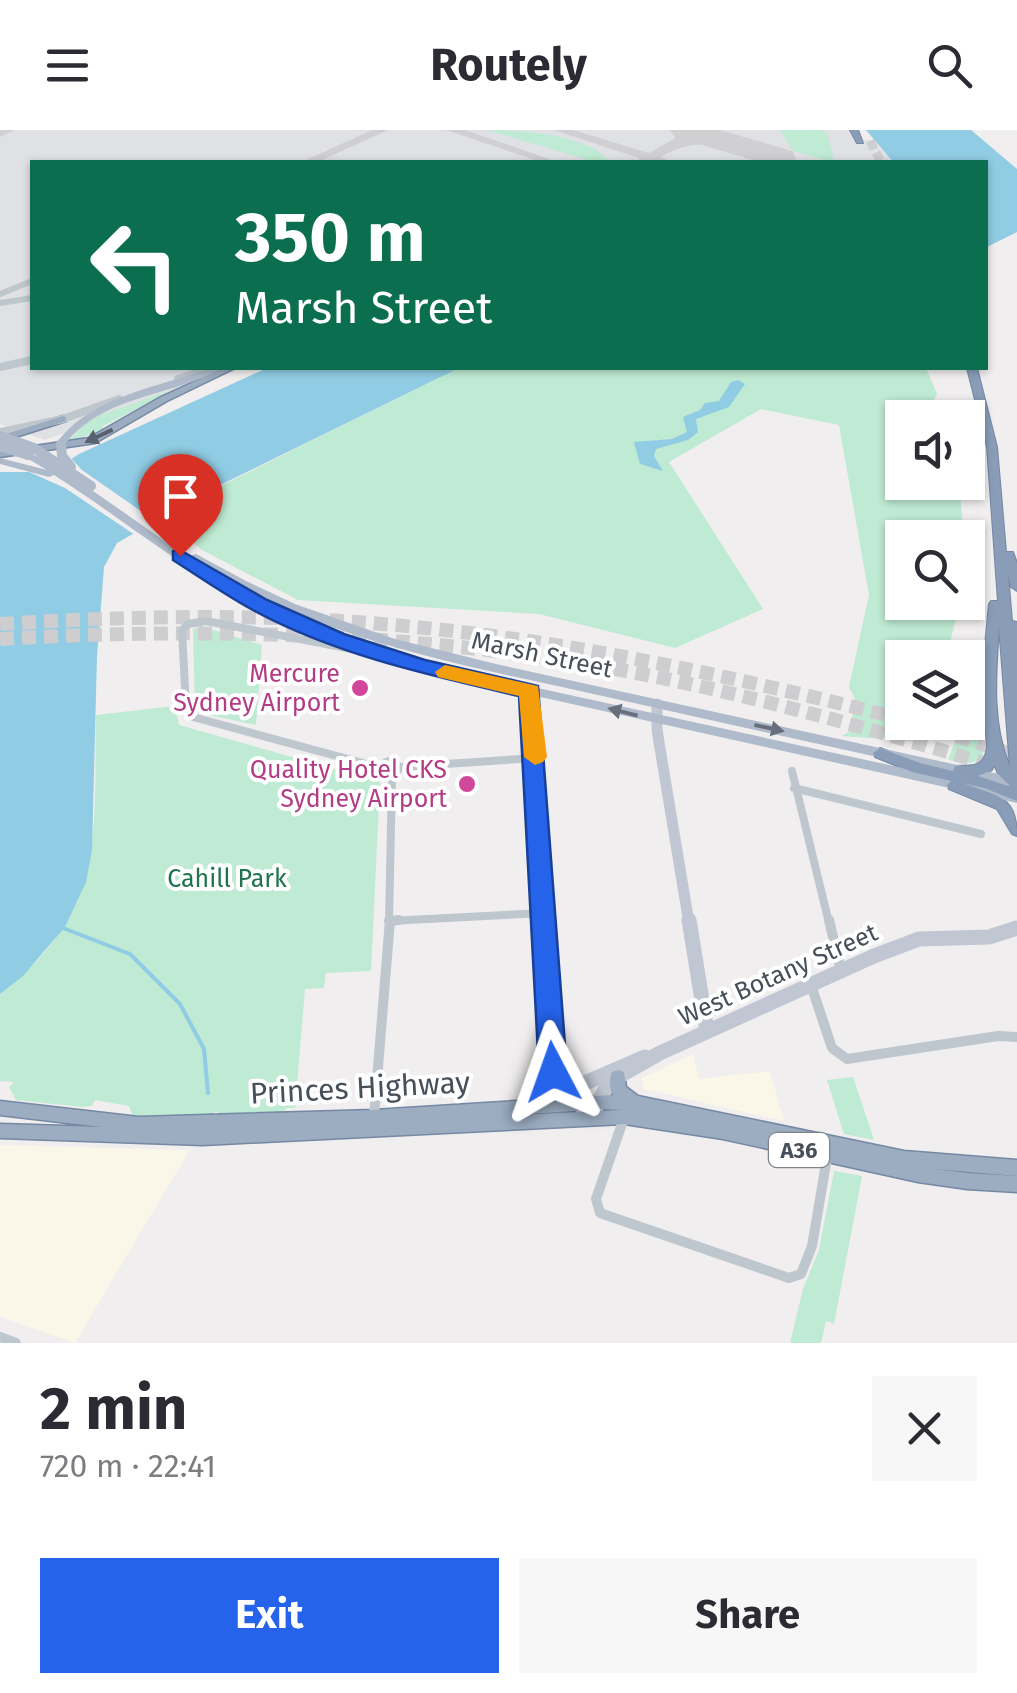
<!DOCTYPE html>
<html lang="en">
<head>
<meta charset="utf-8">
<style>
	:root { --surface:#fff; --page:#f7f7f7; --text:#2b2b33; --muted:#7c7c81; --accent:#2563eb }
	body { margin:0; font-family:"Fira Sans",sans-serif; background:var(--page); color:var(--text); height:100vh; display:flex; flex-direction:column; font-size:38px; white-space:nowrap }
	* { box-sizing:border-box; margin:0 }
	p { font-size:32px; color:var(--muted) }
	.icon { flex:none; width:55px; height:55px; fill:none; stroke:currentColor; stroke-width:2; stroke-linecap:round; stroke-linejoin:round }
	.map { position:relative; height:1213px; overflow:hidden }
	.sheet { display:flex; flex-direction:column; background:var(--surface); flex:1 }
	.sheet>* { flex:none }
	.hud { position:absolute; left:30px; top:30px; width:958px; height:210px; border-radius:0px; box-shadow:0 2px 8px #0004; background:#0b6e4f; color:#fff; overflow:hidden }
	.tools { position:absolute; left:885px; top:270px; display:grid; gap:20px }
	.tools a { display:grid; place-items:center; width:100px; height:100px; border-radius:0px; background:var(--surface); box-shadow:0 2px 8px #0004; font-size:50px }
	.pin { position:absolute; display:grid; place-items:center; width:85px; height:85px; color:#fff; margin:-102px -42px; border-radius:50% 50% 50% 0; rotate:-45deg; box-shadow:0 0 10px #0007 }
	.pin .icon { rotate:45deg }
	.me { position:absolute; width:110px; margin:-55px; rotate:356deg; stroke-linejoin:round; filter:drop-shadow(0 0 8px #0008) }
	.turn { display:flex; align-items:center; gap:35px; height:210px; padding:0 40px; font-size:45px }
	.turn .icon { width:130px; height:130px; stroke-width:2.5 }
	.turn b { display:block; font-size:70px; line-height:85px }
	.round { display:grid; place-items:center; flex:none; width:105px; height:105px; border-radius:0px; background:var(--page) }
	.headline { display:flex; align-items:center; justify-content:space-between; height:170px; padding:0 40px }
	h1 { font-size:60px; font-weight:700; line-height:75px }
	.action { display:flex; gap:20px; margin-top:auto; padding:20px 40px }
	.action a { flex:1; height:115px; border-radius:0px; background:var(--accent); color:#fff; font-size:40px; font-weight:700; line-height:115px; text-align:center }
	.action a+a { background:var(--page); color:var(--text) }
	header { display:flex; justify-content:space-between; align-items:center; height:130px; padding:0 40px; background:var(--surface); font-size:45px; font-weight:700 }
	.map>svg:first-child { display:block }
	.commercial { fill:#faf6e8 }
	.airport { fill:#e0e1e5 }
	.green { fill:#bfead3 }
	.water { fill:#90cce3 }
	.pier { fill:#f0eeee }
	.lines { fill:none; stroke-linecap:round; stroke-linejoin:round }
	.stream { stroke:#90cce3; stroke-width:4 }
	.taxiway { fill:#d0d0d2; fill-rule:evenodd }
	.runway { fill:#d0d0d2; fill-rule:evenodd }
	.motorway-tunnel-far1 { stroke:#ceced0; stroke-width:9; stroke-dasharray:9 4; stroke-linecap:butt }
	.motorway-tunnel { stroke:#ceced0; stroke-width:14; stroke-dasharray:14 8; stroke-linecap:butt }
	.trunk-casing { stroke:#7588a4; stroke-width:3 }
	.motorway-casing { stroke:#7588a4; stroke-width:2 }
	.minor-far1 { stroke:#bfc7ce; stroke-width:8 }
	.minor { stroke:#bfc7ce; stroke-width:10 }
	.tertiary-far1 { stroke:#bfc7ce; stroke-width:6 }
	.tertiary { stroke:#bfc7ce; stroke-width:8 }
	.secondary-far1 { stroke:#c0c7d3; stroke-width:11 }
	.secondary { stroke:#c0c7d3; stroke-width:15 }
	.primary { fill:#afbbca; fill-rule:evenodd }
	.trunk { fill:#9cacc1; fill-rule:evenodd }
	.motorway { fill:#899db8; fill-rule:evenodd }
	.primary-bridge { stroke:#afbbca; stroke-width:10 }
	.oneway { fill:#58626e }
	.oneway2 { fill:#666f7b }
	.route { fill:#2563eb; stroke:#184099; stroke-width:2.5 }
	.slow { fill:#f59e0b }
	.hotel-dot { fill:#d1479c; stroke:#fff; stroke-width:4 }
	.labels { text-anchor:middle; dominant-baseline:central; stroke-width:8; stroke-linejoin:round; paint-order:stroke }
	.shield { fill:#fff; stroke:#7e848b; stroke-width:2.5 }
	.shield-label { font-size:22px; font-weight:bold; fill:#474f59 }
	.street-label { font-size:25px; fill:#474f59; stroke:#fff }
	.hotel-label { font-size:25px; fill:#b23c85; stroke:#fff; text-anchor:end }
	.park-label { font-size:25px; fill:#1f7450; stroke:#fff }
	.near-street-label { font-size:30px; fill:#474f59; stroke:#fff }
</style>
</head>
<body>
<header><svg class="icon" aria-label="menu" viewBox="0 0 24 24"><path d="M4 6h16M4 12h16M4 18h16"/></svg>Routely<svg class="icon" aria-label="search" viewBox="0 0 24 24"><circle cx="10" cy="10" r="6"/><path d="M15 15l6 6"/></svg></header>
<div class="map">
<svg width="1017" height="1213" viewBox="0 0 1017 1213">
	<rect width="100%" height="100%" fill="#f0eeee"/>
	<g class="commercial">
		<polygon points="693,924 699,949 770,941 784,991 644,959 641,948"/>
		<polygon points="0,1015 190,1020 75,1213 0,1187"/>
	</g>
	<polygon class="airport" points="0,0 848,0 856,10 872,10 893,32 32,32 32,238 243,238 45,310 0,294"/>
	<g class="green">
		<path d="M487 0C520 0 587 4 609 31L583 32 585 29Z"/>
		<polygon points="780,0 822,0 825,5 826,0 834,29 830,32 793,21"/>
		<polygon points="459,238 926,238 937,264 931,276 935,287 902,288 902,352 959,353 964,407 902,408 902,472 960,473 946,527 902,528 902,592 929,593 924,612 842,606 850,601 855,569 849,557 869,465 839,295 761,279 669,332 763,479 675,518 539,484 298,470 202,420 160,386"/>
		<polygon points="165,262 168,263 103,296 102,299 106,299 66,313 90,289"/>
		<polygon points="201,496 262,515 256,595 195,582 193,499"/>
		<polygon points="970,551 979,565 983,627 971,633 948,630 962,593 968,592"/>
		<path d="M175 576 179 595 380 652 371 841 326 843 324 858 305 859 295 978H286L283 983 223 987 216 981 209 987 133 986 129 976 95 970 92 976 82 977 16 970 9 957 14 952 0 951V864C106 782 94 706 96 585Z"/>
		<polygon points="853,947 874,1010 844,1004 827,950"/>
		<polygon points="834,1041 862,1046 834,1194 826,1191 821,1213 790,1213 803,1159 819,1120"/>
	</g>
	<g class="water">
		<polygon points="866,0 971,0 1017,39 1017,102 985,118 985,32 893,32"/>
		<polygon points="267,238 459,238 210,360 117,413 104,437 97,526 92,720 86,752 65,797 23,846 0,864 0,342 30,342 43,347 79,324"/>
		<polygon points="738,250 745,254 729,277 696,289 698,302 688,310 656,319 654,326 663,341 640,334 634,312 672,309 687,302 683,287 700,280 705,273 719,271 731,252"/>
	</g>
	<polygon class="pier" points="68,325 82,340 158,393 135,405 65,358 18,337 42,342"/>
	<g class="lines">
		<polyline class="stream" points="63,798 130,824 180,874 204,919 208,963"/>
		<g class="taxiway">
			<polygon points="0,0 15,0 0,7"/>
			<polygon points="372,0 388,0 318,32 302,32"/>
			<polygon points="446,0 465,0 558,32 541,32"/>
			<path d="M554 0H573L649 23 674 9 676 6 672 0H684L687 7 703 4 763 20 768 32H756L753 25C719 13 694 8 661 27L671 32H639V28Z"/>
		</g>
		<polygon class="runway" points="670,0 720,0 792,21 796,28 793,32 760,32 675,7"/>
		<polyline class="motorway-tunnel-far1" points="870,11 881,32"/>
		<g class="motorway-tunnel">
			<path d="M0 494C114 487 227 484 342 491 532 503 718 542 902 589"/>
			<path d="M0 509C190 498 379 502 568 531 721 555 869 598 1017 643"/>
			<polyline points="915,592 1017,626"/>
		</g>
		<defs>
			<g id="trunk">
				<polygon points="224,238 235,238 167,271 95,313 0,327 0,321 89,308 161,267"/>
				<polygon points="63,286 66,287 66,291 0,312 0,306"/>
				<path d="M618 940 624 942 626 957 638 966 904 1021 1017 1030V1046L934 1039 967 1043 1017 1046V1062L967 1059 918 1052 723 1009 624 994 203 1015 0 1008V994L102 997 0 985V971L139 987 374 980 613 965C609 958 609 949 612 942ZM600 979 623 980 500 986Z"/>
			</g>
			<g id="motorway">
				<polygon points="850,0 858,0 863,13 857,13"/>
				<path d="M967 238H977L997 317 1006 422H1013L1017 433V461L1011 457 1008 444 1012 491 1017 492V671L984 658 963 653C996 666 1017 665 1017 706L1012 704 997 679 949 659 947 655 951 651 912 642 875 627 873 623 880 618 920 633 953 641 955 636C965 635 977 638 983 629 991 618 985 604 984 591 981 552 985 513 989 474L991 471H998L987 317ZM999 497 1010 637C991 593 996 543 999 497ZM994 635 999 645 1011 657 978 646 992 640Z"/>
			</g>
		</defs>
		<use href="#trunk" class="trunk-casing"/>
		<use href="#motorway" class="motorway-casing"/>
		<g class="minor-far1">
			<polyline points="372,523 206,491 188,494 182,500 186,577 193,587 381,638"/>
			<polyline points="530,561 544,793"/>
			<circle cx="390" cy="639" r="8"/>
			<polyline points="400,637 535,628"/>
			<polyline points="792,641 829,793"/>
			<polyline points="794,658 981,704"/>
			<polyline points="389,791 543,783"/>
			<polyline points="389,793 392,646"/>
		</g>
		<g class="minor">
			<polyline points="544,790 553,942"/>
			<polyline points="829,790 841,841"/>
			<polyline points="389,791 399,790"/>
			<polyline points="811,855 832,918 847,929 998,906 1017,907"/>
			<polyline points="374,986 390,790"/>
			<polyline points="624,988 596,1069 600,1083 789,1148 801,1144 812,1116 828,1022"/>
			<polyline points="0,1207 16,1213"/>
		</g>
		<g class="tertiary-far1">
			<polyline points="0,164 32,151"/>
			<polyline points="0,173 32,168"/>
		</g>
		<g class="tertiary">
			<polyline points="0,237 32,230"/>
			<polyline points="178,249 211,238"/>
			<polyline points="0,302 63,289 119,269"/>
		</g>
		<polyline class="secondary-far1" points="657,574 657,600 689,793"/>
		<g class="secondary">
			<polyline points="689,790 707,901"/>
			<polyline points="534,975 645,927"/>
			<polyline points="582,986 596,977 609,952 660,923 874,826 919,809 989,807 1017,798"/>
		</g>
		<g class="primary">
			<path d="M211 238H223C173 267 102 264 64 316H58L56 314C90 266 159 257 211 238Z"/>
			<path d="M28 322C51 332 73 348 93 361 131 387 168 414 207 439 280 487 362 517 446 538L1017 663V673L446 546C371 527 299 503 232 464 170 429 114 383 54 345L49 347 0 334V328L47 340 25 327V323Z"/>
			<path d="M196 424 246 451 295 474 395 509 496 534 1017 648V658C883 628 750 599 616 569 505 544 391 524 286 479 254 465 223 447 192 429L191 427 192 425Z"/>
		</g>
		<use href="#trunk" class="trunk"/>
		<use href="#motorway" class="motorway"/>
		<g class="primary-bridge">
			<polyline points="0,306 34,318 91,356"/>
			<polyline points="61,314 62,326 71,337"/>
			<polyline points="0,316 28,325"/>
		</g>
	</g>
	<defs><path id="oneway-solid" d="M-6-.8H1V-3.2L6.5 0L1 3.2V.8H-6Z" transform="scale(2.5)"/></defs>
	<use class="oneway" href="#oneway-solid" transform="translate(99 306) rotate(155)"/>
	<g class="oneway2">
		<use href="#oneway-solid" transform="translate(623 582) rotate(-166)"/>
		<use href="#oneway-solid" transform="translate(769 598) rotate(12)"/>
	</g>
	<path class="route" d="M180 420 267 470 344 504 425 530 538 556 567 942 563 951 553 954 543 951 539 942 519 566C428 545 333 524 251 479 224 464 198 446 173 430V421Z"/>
	<polygon class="slow" points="445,535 538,556 547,627 543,632 535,635 524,627 519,566 438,547 435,542"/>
	<g class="hotel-dot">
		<circle cx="360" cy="558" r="10"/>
		<circle cx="467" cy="654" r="10"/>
	</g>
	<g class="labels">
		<rect class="shield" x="769" y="1003" width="60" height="34" rx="8"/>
		<g class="shield-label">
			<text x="799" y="1020">A36</text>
		</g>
		<g class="street-label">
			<text transform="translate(542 525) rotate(12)">Marsh Street</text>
			<text transform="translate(778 845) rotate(-24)">West Botany Street</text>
		</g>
		<g class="hotel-label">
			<text x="340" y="544">Mercure<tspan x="340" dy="29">Sydney Airport</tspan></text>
			<text x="447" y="640">Quality Hotel CKS<tspan x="447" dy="29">Sydney Airport</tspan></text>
		</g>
		<g class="park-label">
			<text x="227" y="749">Cahill Park</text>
		</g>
		<g class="near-street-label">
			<text transform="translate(360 958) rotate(-3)">Princes Highway</text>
		</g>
	</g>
</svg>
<div class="tools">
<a><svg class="icon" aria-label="sound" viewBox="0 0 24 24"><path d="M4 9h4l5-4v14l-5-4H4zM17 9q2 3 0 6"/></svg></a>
<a><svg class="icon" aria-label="search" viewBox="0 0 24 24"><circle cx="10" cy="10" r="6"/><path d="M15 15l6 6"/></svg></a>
<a><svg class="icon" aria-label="layers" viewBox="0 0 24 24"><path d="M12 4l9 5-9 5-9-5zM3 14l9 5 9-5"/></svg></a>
</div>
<div class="pin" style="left:180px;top:426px;background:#d93025"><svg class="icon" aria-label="arrive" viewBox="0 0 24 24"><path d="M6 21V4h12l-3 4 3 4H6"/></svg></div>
<svg class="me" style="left:553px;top:942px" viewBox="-20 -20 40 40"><path d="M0-17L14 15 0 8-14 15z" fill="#2563eb" stroke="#fff" stroke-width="4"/></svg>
<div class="hud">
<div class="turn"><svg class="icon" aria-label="left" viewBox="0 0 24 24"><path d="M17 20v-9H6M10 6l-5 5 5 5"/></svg><div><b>350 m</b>Marsh Street</div></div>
</div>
</div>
<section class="sheet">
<div class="headline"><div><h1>2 min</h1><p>720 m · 22:41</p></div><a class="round"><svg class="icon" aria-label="close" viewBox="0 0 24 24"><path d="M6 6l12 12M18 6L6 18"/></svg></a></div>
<div class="action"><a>Exit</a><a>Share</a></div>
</section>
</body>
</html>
